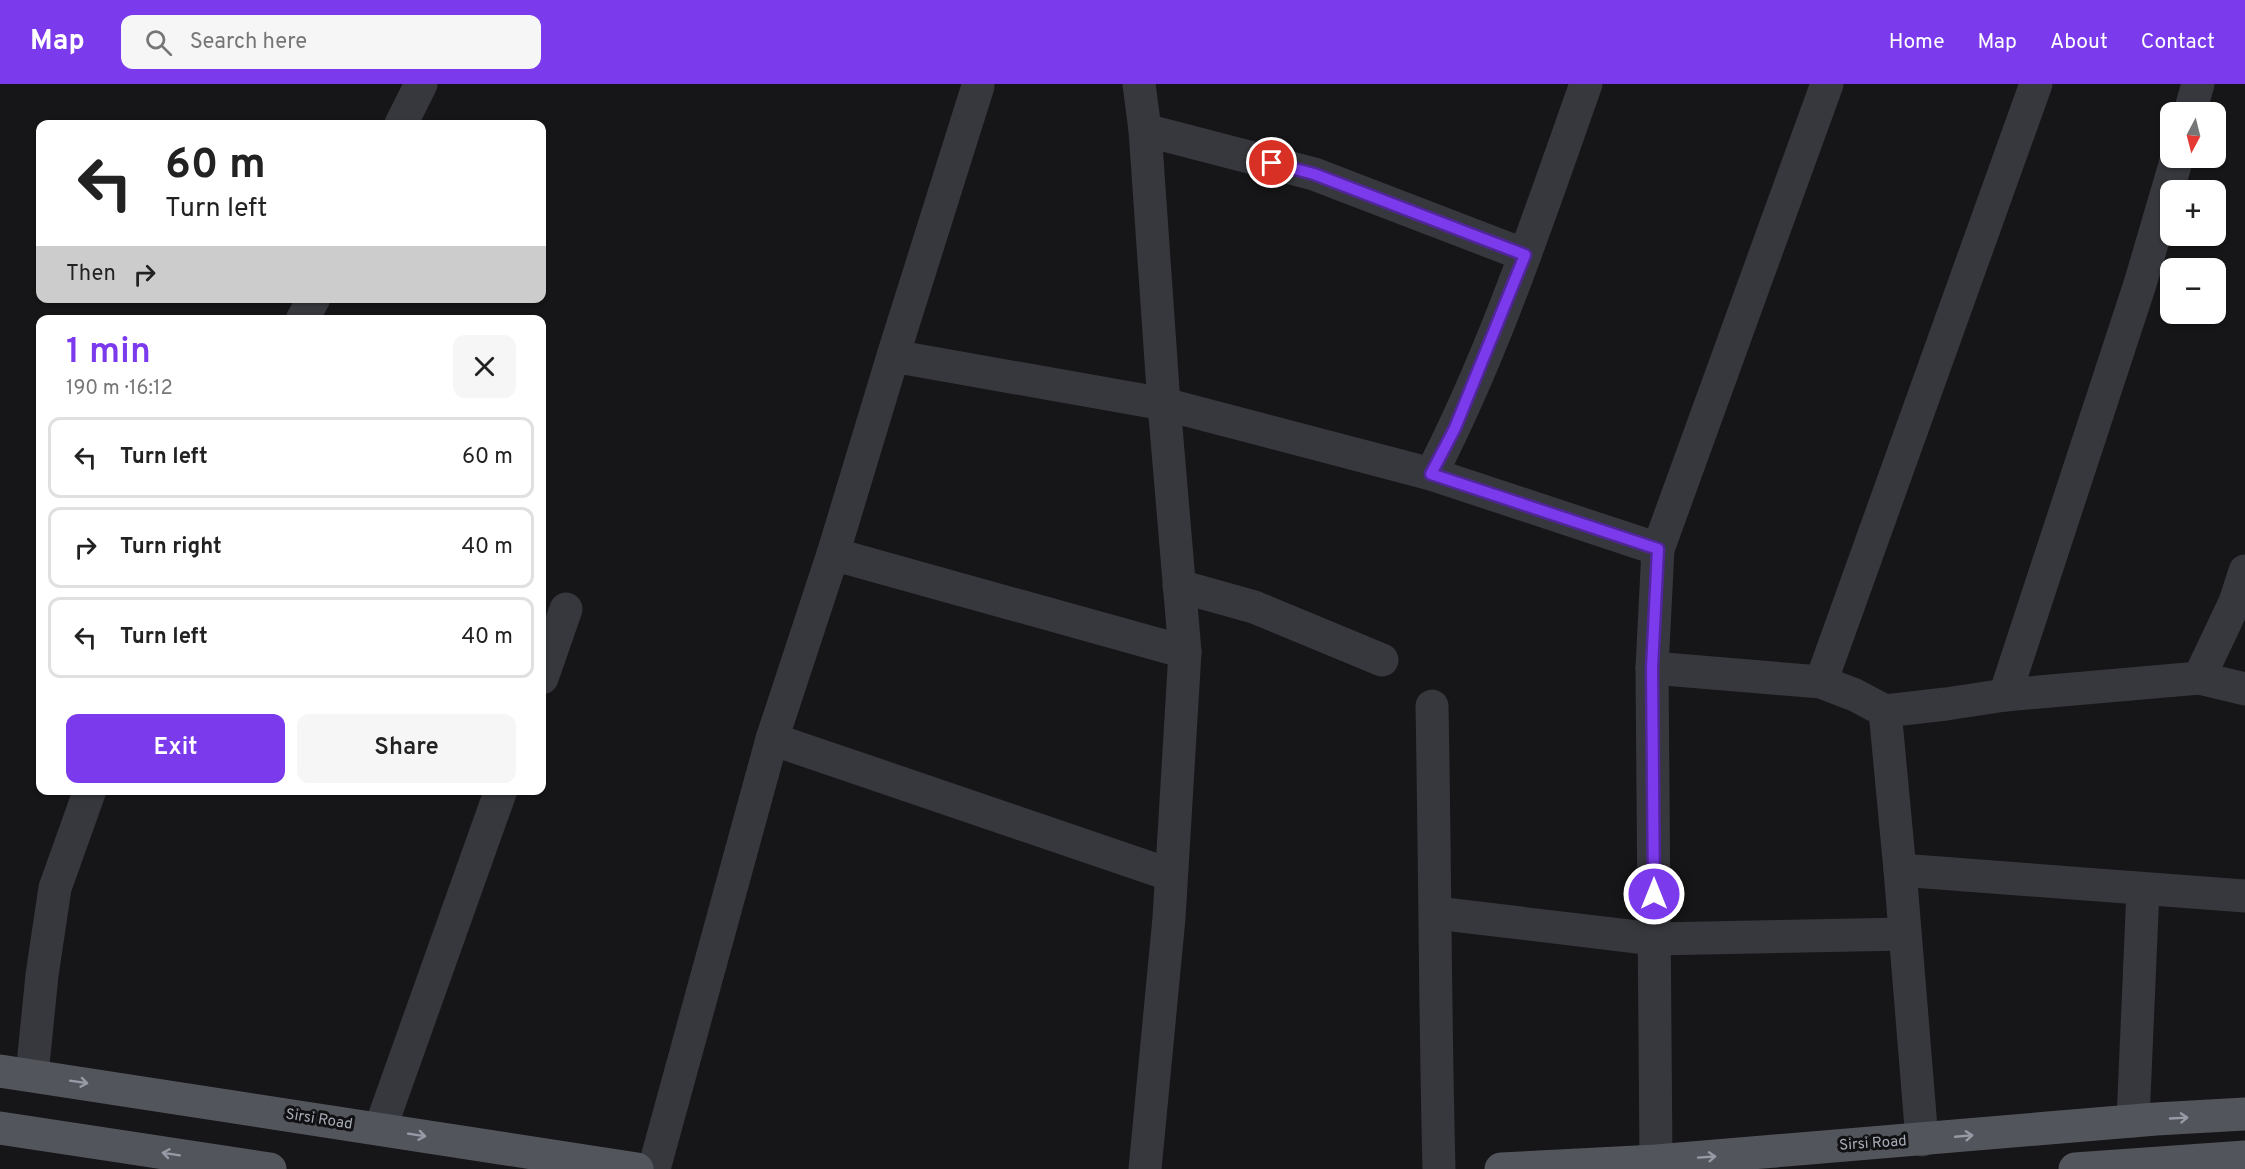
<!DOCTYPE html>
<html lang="en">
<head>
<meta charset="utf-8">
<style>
	:root { --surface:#fff; --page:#f6f6f6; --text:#222; --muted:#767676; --line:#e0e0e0; --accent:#7c3aed }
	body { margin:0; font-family:Overpass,sans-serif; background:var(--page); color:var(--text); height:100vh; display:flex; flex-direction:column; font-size:22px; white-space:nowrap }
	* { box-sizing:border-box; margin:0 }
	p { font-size:20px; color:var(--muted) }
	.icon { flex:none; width:33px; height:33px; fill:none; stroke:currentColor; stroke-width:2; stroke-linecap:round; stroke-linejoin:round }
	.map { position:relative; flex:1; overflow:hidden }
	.panel { position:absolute; left:36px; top:231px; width:510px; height:480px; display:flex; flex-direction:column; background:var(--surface); border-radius:12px; box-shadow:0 2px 4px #0004 }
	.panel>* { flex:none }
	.banner { position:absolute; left:36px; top:36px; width:510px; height:183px; border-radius:12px; box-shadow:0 2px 4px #0004; background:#fff; color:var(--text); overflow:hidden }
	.needle { width:39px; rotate:187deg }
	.buttons { position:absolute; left:2160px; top:18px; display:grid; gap:12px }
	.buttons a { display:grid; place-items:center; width:66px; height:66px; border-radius:12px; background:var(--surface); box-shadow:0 2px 4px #0004; font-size:30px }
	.pin { position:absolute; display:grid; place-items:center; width:51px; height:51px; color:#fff; margin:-26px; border:3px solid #fff; border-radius:50%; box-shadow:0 2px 6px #0007 }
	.me { position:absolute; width:66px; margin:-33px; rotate:0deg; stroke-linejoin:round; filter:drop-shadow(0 0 4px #0008) }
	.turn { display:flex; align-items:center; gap:21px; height:126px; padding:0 30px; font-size:27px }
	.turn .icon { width:78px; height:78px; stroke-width:2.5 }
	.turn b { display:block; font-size:42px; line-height:51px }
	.then { display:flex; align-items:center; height:57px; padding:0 30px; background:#0003; gap:12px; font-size:22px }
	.round { display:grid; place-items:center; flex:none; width:63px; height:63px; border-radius:12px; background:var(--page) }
	.summary { display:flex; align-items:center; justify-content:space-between; height:102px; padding:0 30px }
	h1 { font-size:36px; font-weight:600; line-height:45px; color:var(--accent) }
	.cta { display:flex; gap:12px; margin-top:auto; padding:12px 30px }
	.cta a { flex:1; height:69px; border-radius:12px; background:var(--accent); color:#fff; font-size:24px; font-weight:600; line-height:69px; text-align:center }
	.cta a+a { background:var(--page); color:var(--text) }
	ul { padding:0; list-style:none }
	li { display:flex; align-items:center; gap:18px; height:81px; margin:0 12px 9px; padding:0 18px; border:3px solid var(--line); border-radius:12px }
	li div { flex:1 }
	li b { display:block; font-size:22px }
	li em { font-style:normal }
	header { display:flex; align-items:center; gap:36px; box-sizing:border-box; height:84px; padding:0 30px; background:var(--accent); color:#fff }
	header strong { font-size:28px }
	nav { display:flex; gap:33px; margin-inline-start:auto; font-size:21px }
	.search { width:420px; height:54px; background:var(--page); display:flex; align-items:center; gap:15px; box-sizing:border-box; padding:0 21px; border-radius:12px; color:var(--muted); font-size:22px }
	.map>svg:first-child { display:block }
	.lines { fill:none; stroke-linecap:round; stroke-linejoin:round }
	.minor { stroke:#37383d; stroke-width:33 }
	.major { stroke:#53555c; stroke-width:33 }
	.oneway { stroke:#979ba6 }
	.route-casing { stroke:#51269a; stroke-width:15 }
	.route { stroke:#7c3aed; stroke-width:10 }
	.labels { text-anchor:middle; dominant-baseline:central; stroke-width:6; stroke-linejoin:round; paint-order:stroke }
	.street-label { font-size:15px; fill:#a8adb8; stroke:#111113 }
</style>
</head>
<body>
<header>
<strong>Map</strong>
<div class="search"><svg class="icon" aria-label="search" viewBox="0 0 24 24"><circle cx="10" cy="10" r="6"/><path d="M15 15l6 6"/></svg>Search here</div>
<nav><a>Home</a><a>Map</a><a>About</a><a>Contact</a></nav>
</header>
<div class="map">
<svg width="2245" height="1085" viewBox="0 0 2245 1085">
	<rect width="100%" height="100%" fill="#161618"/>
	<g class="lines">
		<g class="minor">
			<polyline points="1139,0 1145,46 1164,320 1185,568 1169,834 1145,1085"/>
			<polyline points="2190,28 2198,0"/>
			<polyline points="401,40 421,0"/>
			<polyline points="1145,46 1314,90 1525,171"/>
			<polyline points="302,236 314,214"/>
			<polyline points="893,272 978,2"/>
			<polyline points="1431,390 1658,465"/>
			<polyline points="833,470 1185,568"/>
			<polyline points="1179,502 1254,523 1382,576"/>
			<polyline points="1652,584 1821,598 1855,611 1885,627 1946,620 2005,611 2199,594 2235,518 2245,487"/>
			<polyline points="542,594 566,525"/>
			<polyline points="2199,594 2245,605"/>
			<polyline points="1821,598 2036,0"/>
			<polyline points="2005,611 2140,200 2177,74"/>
			<path d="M1432 622C1435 777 1435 931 1439 1085"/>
			<polyline points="1885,627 1900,786"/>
			<polyline points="772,655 1171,791"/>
			<polyline points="1436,829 1654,855 1905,850"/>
			<polyline points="32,991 42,891 55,804 90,706"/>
			<polyline points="2133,1037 2143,805"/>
			<polyline points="380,1045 501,706"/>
			<polyline points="1922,1056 1900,786 2245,812"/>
			<polyline points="1656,1077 1652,584 1658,465 1827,0"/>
			<path d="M654 1085 772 655 833 470 893 272 1164 320 1431 390C1495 266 1539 132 1586 0"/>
		</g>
		<g class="major">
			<polyline points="0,987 637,1085"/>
			<polyline points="0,1044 270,1085"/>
			<polyline points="1501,1085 1656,1077 2156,1035 2245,1030"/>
			<polyline points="2075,1085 2245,1073"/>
		</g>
	</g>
	<defs><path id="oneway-shaft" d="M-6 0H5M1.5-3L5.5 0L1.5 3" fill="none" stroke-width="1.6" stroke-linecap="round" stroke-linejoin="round" transform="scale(1.5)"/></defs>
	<g class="oneway">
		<use href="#oneway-shaft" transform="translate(79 998) rotate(9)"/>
		<use href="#oneway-shaft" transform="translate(2179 1034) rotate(-3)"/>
		<use href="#oneway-shaft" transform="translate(417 1051) rotate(9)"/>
		<use href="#oneway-shaft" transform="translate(1964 1052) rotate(-5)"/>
		<use href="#oneway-shaft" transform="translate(171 1070) rotate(-171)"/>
		<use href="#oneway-shaft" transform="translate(1707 1073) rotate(-4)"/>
	</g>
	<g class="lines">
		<defs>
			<polyline id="route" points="1272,79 1314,90 1525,171 1455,344 1431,390 1658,465 1652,584 1654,810"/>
		</defs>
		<use href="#route" class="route-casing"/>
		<use href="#route" class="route"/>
	</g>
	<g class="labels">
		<g class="street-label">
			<text transform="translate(319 1036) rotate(9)">Sirsi Road</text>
			<text transform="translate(1873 1060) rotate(-4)">Sirsi Road</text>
		</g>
	</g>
</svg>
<div class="buttons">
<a><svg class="needle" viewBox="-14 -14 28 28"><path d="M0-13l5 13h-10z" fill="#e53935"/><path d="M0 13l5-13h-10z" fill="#767676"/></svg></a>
<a>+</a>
<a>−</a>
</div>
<div class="pin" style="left:1272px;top:79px;background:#d93025"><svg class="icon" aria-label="arrive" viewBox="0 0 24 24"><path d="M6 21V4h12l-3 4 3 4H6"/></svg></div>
<svg class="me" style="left:1654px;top:810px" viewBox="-20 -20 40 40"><circle r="17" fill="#7c3aed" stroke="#fff" stroke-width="3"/><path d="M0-11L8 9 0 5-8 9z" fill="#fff"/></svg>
<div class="banner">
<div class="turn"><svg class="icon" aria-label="left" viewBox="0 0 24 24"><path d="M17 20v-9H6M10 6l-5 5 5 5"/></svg><div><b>60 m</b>Turn left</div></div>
<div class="then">Then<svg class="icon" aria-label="right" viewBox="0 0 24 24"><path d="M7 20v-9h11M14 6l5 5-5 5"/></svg></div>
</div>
<section class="panel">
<div class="summary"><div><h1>1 min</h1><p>190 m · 16:12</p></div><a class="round"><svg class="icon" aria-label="close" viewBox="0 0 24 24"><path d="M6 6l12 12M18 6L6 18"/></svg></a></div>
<ul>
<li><svg class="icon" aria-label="left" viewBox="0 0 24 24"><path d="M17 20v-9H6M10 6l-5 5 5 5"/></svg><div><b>Turn left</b></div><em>60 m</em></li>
<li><svg class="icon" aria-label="right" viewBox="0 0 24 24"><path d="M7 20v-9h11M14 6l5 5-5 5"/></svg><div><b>Turn right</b></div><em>40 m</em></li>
<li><svg class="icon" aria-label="left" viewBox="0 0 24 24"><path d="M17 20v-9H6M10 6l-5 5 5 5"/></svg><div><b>Turn left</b></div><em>40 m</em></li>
</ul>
<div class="cta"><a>Exit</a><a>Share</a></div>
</section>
</div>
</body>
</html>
